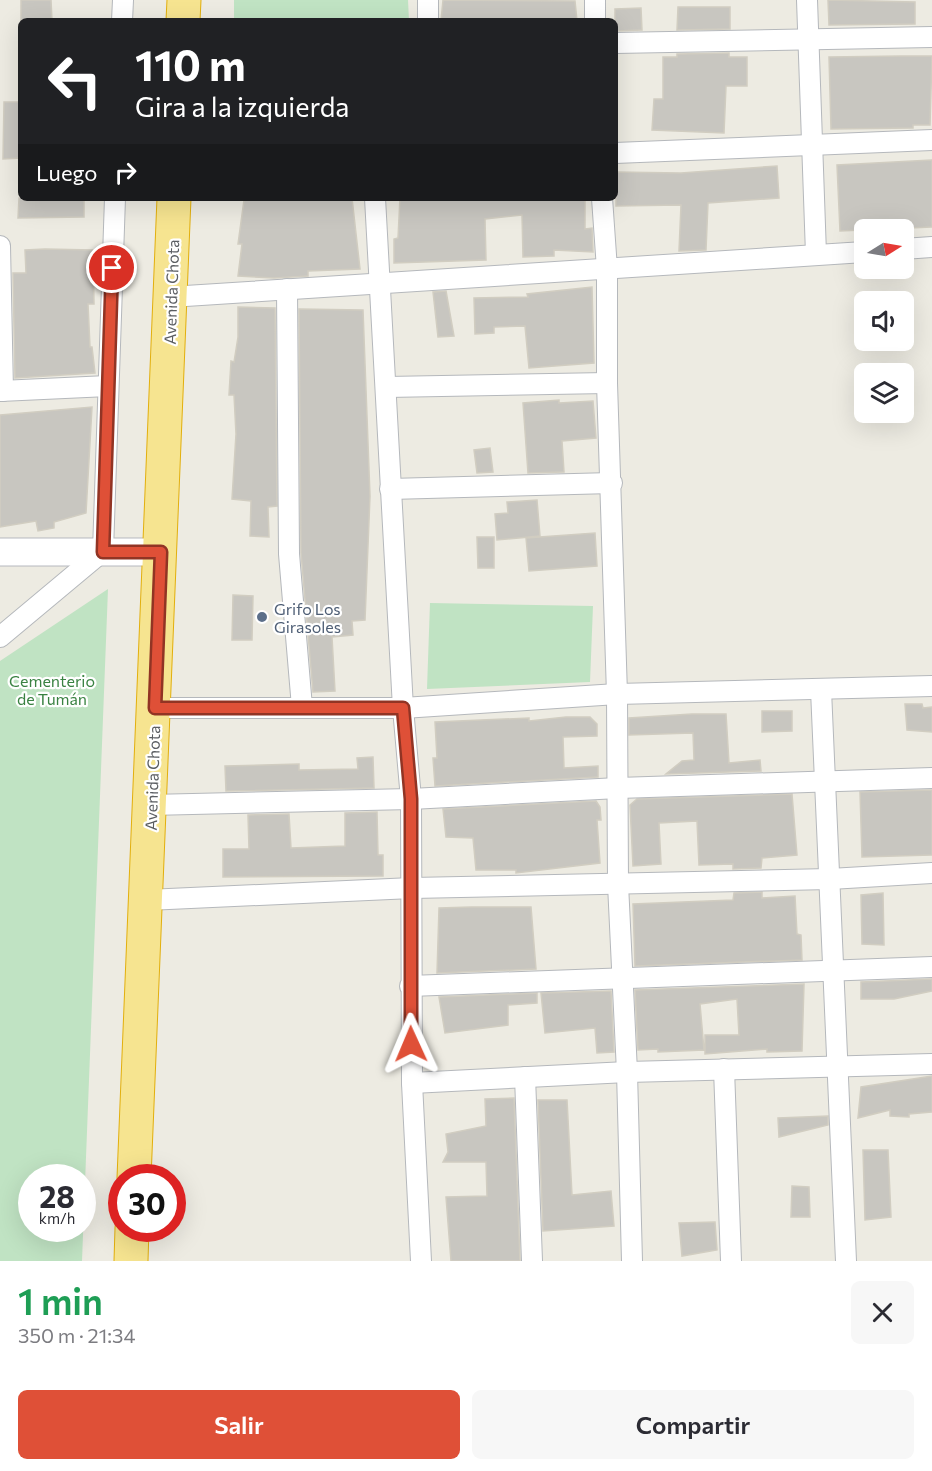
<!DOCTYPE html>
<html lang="es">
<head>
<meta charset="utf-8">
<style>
	:root { --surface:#fff; --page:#f7f7f7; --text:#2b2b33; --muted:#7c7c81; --accent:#df5037 }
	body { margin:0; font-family:Commissioner,sans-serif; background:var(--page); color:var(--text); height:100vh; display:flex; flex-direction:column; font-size:22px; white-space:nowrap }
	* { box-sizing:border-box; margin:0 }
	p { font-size:20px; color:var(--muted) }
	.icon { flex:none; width:33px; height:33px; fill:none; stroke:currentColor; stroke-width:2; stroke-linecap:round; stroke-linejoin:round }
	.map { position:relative; height:1261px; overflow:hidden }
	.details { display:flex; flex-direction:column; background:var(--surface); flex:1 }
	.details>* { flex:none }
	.hud { position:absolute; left:18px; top:18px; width:600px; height:183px; border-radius:9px; box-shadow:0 6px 24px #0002; background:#202124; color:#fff; overflow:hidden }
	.needle { width:39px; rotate:79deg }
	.buttons { position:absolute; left:854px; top:219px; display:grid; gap:12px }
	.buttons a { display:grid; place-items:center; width:60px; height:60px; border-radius:9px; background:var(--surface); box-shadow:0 6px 24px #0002; font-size:30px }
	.speed { position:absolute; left:18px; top:1164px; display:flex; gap:12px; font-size:30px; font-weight:700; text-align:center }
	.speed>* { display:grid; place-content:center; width:78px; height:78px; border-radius:50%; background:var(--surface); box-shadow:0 6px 24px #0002; line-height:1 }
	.speed small { font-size:15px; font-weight:400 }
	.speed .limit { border:9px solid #d22; background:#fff; color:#111 }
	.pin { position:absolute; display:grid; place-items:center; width:51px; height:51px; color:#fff; margin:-26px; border:3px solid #fff; border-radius:50%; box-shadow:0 2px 6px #0007 }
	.me { position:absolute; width:66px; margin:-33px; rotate:359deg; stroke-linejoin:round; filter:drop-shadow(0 0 4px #0008) }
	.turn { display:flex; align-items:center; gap:21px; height:126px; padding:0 18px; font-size:27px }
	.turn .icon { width:78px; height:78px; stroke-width:2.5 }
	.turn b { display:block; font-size:42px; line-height:51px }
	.then { display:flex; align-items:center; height:57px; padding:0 18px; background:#0003; gap:12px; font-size:22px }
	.round { display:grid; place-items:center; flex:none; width:63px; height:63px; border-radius:9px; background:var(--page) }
	.head { display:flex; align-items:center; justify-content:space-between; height:102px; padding:0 18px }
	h1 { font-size:36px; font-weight:600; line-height:45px; color:#1e9e55 }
	.button { display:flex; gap:12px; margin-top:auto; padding:12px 18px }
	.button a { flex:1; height:69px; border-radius:9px; background:var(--accent); color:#fff; font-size:24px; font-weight:600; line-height:69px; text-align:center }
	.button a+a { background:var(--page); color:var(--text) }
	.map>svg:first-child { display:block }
	.green { fill:#c0e3c3; fill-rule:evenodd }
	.building { fill:#c8c6c0; stroke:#d1cdc1; stroke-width:1.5 }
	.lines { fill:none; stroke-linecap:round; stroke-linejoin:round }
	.street-casing { stroke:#b5b8bc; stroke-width:22 }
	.secondary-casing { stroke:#b6b8be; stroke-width:29 }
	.highway-casing { stroke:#e2af0d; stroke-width:35 }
	.street { stroke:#fff; stroke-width:20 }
	.secondary { stroke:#fff; stroke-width:27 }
	.highway { stroke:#f6e490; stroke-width:33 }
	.route-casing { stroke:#913424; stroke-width:15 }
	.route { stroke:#df5037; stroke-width:10 }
	.service-dot { fill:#5c6f8a; stroke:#fff; stroke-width:2 }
	.labels { text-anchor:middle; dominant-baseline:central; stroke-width:4.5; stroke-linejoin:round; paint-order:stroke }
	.street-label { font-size:16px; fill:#5b5e62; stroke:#fff }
	.service-label { font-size:16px; fill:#4e5e75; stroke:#fff; text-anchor:start }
	.park-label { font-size:16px; fill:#3a8242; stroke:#fff }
</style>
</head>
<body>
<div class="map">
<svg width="932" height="1261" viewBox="0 0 932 1261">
	<rect width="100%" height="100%" fill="#edebe2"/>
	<g class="green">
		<polygon points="234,0 408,0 409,21 234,21"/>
		<path d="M108 589 82 1261H0V661ZM32 1178H82V1228H32Z"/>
		<polygon points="430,603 593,606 590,682 427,689"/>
	</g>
	<g class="building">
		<polygon points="21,0 51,0 52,21 21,21"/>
		<polygon points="443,0 575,1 577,21 441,21"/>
		<polygon points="828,0 915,2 915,24 829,25"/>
		<polygon points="678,7 730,7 730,29 677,30"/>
		<polygon points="641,8 642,30 615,31 615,9"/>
		<polygon points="729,53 729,57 747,57 747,86 726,86 724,133 652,130 654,99 663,99 663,57 677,57 677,54"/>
		<polygon points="901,56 932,56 930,125 913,125 913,128 831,129 829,57"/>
		<polygon points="4,102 21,102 21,158 3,159"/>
		<polygon points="932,160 932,227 840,231 837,165"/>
		<polygon points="777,166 779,198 708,203 706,250 679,251 681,205 616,206 616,172 681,173"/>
		<polygon points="19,198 84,198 84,217 18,218"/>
		<polygon points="274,198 352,198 360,269 308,271 308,276 274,278 238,276 242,244 238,244 244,200"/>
		<polygon points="400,198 585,198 585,229 592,228 593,252 554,250 554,256 523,257 522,215 485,219 486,260 394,263 394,239 398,238"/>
		<polygon points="45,249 93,250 94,304 88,304 90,347 92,347 95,373 15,378 13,273 26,273 25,250"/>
		<polygon points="592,287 594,363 529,368 525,326 494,327 494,333 475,334 474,298 528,297 527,294"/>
		<polygon points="446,291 454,336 438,337 433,292"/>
		<polygon points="238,307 275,308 277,506 268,507 269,537 250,536 251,501 232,499 236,434 234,395 229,395 231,361 234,362 238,337"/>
		<polygon points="299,309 363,310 370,496 365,620 352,621 353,635 332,637 335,691 313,692 301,553"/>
		<polygon points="559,400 559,403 593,401 596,438 562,441 564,472 528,473 523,403"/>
		<polygon points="92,407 86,513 54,522 54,528 38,531 36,521 0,527 0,415"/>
		<polygon points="490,448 493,472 477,473 474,450"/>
		<polygon points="537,500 540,536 497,540 495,514 508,513 507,502"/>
		<polygon points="595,533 597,566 529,571 526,538"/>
		<polygon points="477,537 494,537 494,568 478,568"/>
		<polygon points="233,595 253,596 252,640 232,640"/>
		<polygon points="905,704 922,704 923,708 932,707 932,732 907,730"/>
		<polygon points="762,711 792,711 792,731 762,732"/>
		<polygon points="692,714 726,714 729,763 760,760 761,771 666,774 682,761 694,760 693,733 629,735 629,718"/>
		<polygon points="566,717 590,717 597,724 597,736 563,737 564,768 598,766 598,777 435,786 433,758 437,758 435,722 529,718 529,721"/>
		<polygon points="373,757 374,788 226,791 225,766 299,764 299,770 358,769 357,758"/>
		<polygon points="932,790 932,855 862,857 860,792"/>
		<polygon points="792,794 797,855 762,858 761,868 733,869 733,864 699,865 697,821 659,823 661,864 633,866 630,805 637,799"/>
		<polygon points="596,801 600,807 601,820 597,820 600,863 516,873 516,870 476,870 473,838 446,837 443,809"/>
		<polygon points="377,812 378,855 383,855 383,876 223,877 223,849 249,849 248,815 289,814 291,848 345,846 345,813"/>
		<polygon points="762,892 762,898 795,896 797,934 801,935 802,960 635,966 633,904 733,900 734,893"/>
		<polygon points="883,893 884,945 862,944 861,895"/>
		<polygon points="471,907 531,907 536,969 437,973 439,908"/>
		<polygon points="932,979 932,991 894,999 861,999 861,982"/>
		<polygon points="804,984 802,1051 767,1052 767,1049 705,1054 705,1035 739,1035 737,999 700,1004 704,1050 658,1052 658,1049 638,1050 635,990"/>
		<polygon points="611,991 614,1052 597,1053 595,1028 545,1033 541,993"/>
		<polygon points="537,993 537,1003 508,1005 508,1025 445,1033 439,997"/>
		<polygon points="932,1076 932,1112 909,1114 909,1117 890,1116 890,1110 858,1118 861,1087"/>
		<polygon points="514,1098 520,1261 451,1261 446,1197 487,1196 486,1162 443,1162 448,1152 446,1134 486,1126 485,1099"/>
		<polygon points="538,1100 567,1100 572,1195 611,1191 614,1226 543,1231"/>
		<polygon points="828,1116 828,1125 779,1137 778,1118"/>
		<polygon points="863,1150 888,1150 891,1217 865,1220"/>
		<polygon points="792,1186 809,1187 810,1217 791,1217"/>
		<polygon points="715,1222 717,1250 682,1256 679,1223"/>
	</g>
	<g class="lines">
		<defs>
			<g id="street">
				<polyline points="428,0 428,21"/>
				<polyline points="595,0 595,21"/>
				<polyline points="807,0 816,254"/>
				<polyline points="122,21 123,0"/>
				<polyline points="615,43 932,37"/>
				<polyline points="615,153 932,140"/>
				<polyline points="375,198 403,708 411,799 412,1083 421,1261"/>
				<polyline points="602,198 607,269 607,383 617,694 618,884 627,1072 632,1261"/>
				<polyline points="0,246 3,391"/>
				<polyline points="903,249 932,247"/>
				<polyline points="287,289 289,554 302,707"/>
				<polyline points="170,297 864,252"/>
				<polyline points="387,387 607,383"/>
				<polyline points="0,391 108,386"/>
				<polyline points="390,489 612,483"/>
				<polyline points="0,637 103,551 115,198"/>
				<polyline points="821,690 846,1261"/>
				<polyline points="155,708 403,708 617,694 932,686"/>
				<polyline points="150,805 411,799 618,788 932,778"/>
				<polyline points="147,900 412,888 830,879 932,873"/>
				<polyline points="410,986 932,967"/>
				<polyline points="724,1069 731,1261"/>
				<polyline points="525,1077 532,1261"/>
				<polyline points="412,1083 627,1072 932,1064"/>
			</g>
			<polyline id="secondary" points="0,552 161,552"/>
			<g id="highway">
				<polyline points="183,21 184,0"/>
				<polyline points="134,1178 174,198"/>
				<polyline points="131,1261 132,1228"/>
			</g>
		</defs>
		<use href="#street" class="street-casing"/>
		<use href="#secondary" class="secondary-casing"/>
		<use href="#highway" class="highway-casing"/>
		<use href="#street" class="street"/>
		<use href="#secondary" class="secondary"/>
		<use href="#highway" class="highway"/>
	</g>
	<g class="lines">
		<defs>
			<polyline id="route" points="112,268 103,552 161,552 155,708 403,708 411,799 411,1044"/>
		</defs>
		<use href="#route" class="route-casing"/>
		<use href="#route" class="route"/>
	</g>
	<circle class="service-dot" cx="262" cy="617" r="6"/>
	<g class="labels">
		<g class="street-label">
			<text transform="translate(171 292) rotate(-88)">Avenida Chota</text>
			<text transform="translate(152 778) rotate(-88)">Avenida Chota</text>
		</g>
		<g class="service-label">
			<text x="274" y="608">Grifo Los<tspan x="274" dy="18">Girasoles</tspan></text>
		</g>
		<g class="park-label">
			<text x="52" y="680">Cementerio<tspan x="52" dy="18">de Tumán</tspan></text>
		</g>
	</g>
</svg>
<div class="buttons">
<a><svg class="needle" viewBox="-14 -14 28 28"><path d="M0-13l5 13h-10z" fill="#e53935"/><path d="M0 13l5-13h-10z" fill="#7c7c81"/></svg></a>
<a><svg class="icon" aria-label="sound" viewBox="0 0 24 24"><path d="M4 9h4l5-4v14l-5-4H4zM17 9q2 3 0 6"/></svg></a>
<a><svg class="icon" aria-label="layers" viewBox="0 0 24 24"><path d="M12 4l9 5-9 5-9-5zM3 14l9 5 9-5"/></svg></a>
</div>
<div class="speed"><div>28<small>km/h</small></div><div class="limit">30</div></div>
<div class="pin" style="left:112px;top:268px;background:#d93025"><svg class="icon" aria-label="arrive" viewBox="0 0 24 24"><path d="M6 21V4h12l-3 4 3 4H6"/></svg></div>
<svg class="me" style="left:411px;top:1044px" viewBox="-20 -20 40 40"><path d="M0-17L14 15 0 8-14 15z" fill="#df5037" stroke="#fff" stroke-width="4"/></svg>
<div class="hud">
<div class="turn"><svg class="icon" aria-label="left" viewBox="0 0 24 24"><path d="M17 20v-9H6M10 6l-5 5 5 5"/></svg><div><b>110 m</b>Gira a la izquierda</div></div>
<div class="then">Luego<svg class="icon" aria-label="right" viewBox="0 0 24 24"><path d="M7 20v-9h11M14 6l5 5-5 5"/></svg></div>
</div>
</div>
<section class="details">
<div class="head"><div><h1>1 min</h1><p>350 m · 21:34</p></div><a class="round"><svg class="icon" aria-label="close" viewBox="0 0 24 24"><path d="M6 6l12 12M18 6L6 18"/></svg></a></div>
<div class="button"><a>Salir</a><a>Compartir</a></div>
</section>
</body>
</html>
